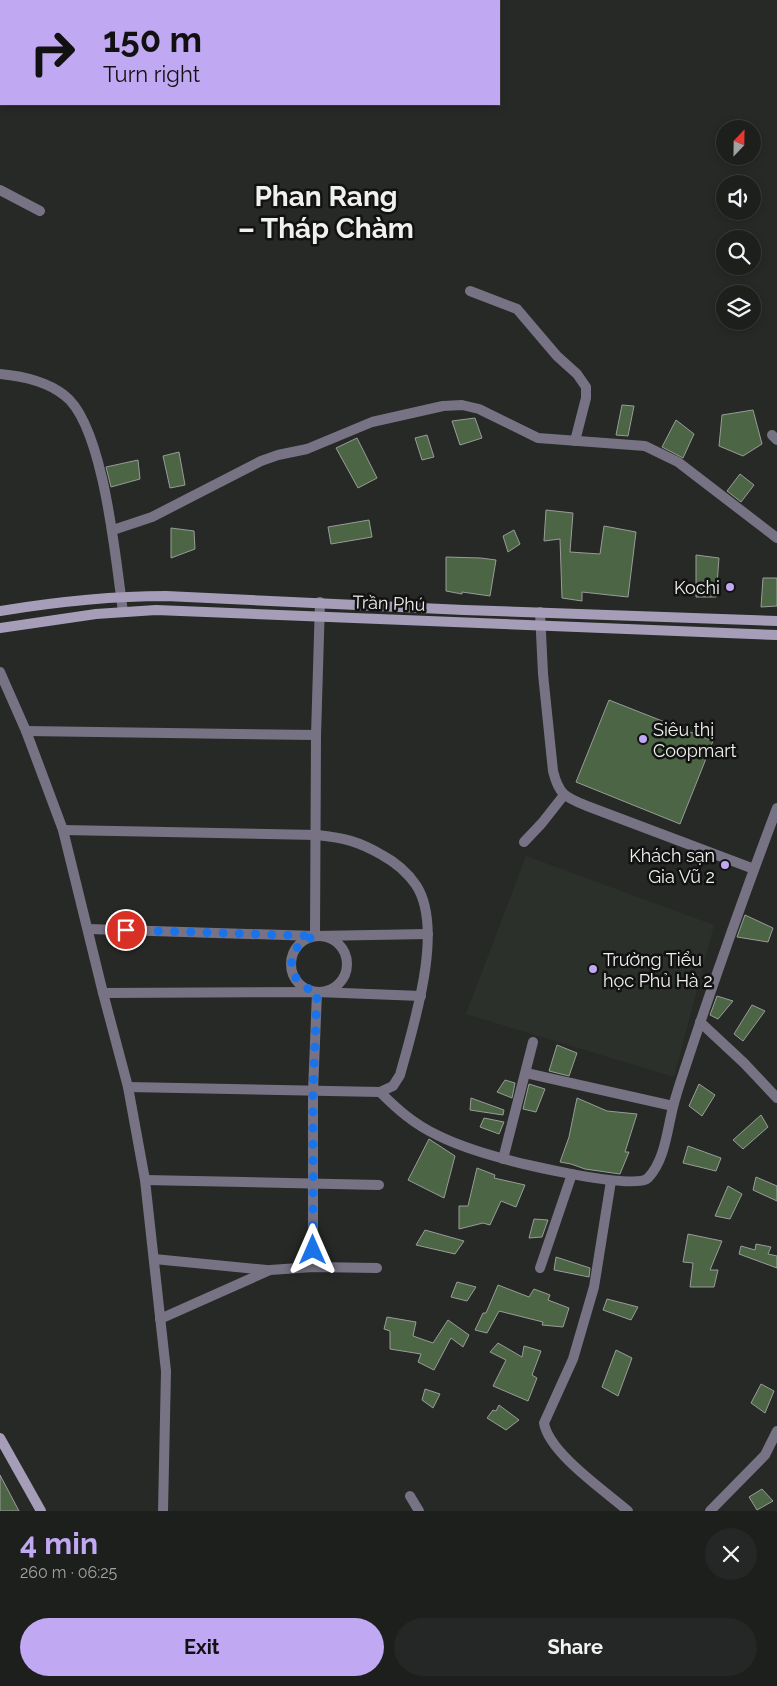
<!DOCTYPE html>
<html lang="en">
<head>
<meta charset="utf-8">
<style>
	:root { --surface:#1d1f1d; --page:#252726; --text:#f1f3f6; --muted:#a0a2a4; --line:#3b3d3b; --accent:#c1a8f3 }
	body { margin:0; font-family:Raleway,sans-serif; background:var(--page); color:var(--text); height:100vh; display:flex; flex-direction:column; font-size:19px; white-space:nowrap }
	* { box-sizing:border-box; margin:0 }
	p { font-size:16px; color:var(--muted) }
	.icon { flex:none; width:28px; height:28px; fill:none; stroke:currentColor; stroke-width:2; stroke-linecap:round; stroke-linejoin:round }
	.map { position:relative; height:1511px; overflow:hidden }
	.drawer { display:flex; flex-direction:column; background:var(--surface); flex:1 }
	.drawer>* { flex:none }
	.banner { position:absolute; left:0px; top:0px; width:500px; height:105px; box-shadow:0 2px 8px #0003,0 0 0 1px var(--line); background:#c1a8f3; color:#111; overflow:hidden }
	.needle { width:32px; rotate:22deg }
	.controls { position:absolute; left:716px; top:120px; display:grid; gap:10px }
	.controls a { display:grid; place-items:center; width:45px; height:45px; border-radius:50%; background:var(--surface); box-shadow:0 2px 8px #0003,0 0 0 1px var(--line); font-size:25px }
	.pin { position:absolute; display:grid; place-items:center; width:42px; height:42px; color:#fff; margin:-21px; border:2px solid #fff; border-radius:50%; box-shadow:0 1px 5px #0007 }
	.me { position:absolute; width:55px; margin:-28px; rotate:0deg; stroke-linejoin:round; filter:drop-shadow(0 0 4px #0008) }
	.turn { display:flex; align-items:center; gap:18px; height:105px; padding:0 20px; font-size:22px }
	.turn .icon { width:65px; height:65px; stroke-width:2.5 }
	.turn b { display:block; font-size:35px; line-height:42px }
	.round { display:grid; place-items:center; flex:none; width:52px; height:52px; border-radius:26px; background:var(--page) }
	.headline { display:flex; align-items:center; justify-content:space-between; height:85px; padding:0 20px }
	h1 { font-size:30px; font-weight:700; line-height:38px; color:var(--accent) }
	.action { display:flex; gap:10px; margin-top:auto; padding:10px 20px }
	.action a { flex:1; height:58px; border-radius:30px; background:var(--accent); color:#111; font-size:20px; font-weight:700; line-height:58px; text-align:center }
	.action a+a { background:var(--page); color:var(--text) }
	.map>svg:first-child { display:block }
	.built { fill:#2b312a }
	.building { fill:#4c6545; stroke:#999c99 }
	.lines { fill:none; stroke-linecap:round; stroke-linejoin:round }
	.street { stroke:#787384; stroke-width:10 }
	.secondary { stroke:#a69eb9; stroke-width:10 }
	.route { stroke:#1a73e8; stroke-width:9; stroke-dasharray:0 16.2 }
	.poi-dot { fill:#c1a8f3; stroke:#111211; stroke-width:2 }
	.labels { text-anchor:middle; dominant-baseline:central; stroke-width:5; stroke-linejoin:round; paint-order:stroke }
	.poi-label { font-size:18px; fill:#f0f1ef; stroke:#111211; text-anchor:end }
	.street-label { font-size:18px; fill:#f0f1ef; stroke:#111211 }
	.town-label { font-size:28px; font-weight:bold; fill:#f0f1ef; stroke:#111211 }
</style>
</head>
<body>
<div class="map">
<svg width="777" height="1511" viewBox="0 0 777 1511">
	<rect width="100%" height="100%" fill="#272927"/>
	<polygon class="built" points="526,856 714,925 674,1077 466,1014"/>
	<g class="building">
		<polygon points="622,405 634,406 628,436 616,435"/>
		<polygon points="753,410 762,444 743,456 719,446 722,415"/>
		<polygon points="475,418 482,438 460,445 452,421"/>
		<polygon points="676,420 694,434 683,458 662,447"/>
		<polygon points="427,435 434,457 422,460 415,438"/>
		<polygon points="357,438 377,478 358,488 336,448"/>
		<polygon points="179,452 185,485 170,488 163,456"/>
		<polygon points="138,460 140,479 111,487 106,467"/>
		<polygon points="740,474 754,485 741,502 727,491"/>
		<polygon points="546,510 573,513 570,552 600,554 604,526 636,532 628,597 582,592 582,601 562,598 560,539 544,541"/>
		<polygon points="369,520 372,537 331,544 328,527"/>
		<polygon points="171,528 194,531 195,549 171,558"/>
		<polygon points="514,530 520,544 508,552 503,536"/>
		<polygon points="696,555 719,558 716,597 696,597"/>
		<polygon points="446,557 481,558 496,560 490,596 462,592 462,594 446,591"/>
		<polygon points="763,578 777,578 777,606 761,607"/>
		<polygon points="609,700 713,741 680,824 576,782"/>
		<polygon points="745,915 773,928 768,942 737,937"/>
		<polygon points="717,996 733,1001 718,1019 710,1015"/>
		<polygon points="752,1005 765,1011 743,1041 734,1034"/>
		<polygon points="557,1045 577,1053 569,1076 549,1071"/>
		<polygon points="505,1080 515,1083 512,1098 497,1092"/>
		<polygon points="529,1084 545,1089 536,1112 523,1109"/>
		<polygon points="699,1084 715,1095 702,1116 689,1106"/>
		<polygon points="471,1098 504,1110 503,1115 470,1110"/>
		<polygon points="577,1098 607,1111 637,1114 625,1152 629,1152 620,1174 585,1169 571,1164 560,1162 569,1137"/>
		<polygon points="761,1115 768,1127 743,1149 733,1140"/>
		<polygon points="484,1118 504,1122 499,1134 480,1127"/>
		<polygon points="429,1139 455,1156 444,1198 408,1180"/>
		<polygon points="688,1146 721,1158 716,1171 683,1163"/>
		<polygon points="477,1168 495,1175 494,1178 525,1185 516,1207 501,1201 490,1225 483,1223 459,1229 459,1206 468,1206"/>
		<polygon points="756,1177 777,1186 777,1201 753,1190"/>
		<polygon points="728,1186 742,1194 730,1219 715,1216"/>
		<polygon points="534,1219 548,1220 542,1237 529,1238"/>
		<polygon points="425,1230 464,1241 455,1254 416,1245"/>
		<polygon points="688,1234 722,1241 710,1270 718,1270 714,1287 690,1287 693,1263 683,1262"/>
		<polygon points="756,1244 771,1247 768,1254 777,1256 777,1268 739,1254 741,1246 755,1250"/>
		<polygon points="556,1257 590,1268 589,1277 554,1270"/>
		<polygon points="457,1282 476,1287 467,1301 451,1297"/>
		<polygon points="498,1285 529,1297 534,1289 550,1295 548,1300 569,1308 563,1327 542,1325 543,1322 499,1311 487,1333 475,1330 483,1313 486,1313"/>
		<polygon points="607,1299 638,1307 631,1320 603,1310"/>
		<polygon points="387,1317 416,1322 413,1336 433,1343 448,1320 469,1335 463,1347 451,1338 434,1370 418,1362 421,1354 390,1349 390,1331 384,1329"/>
		<polygon points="498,1343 522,1357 524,1346 541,1351 532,1375 537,1378 528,1401 493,1386 506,1360 490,1352"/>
		<polygon points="616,1350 632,1358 618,1396 602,1387"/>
		<polygon points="761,1384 774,1391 765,1413 751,1403"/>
		<polygon points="425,1389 440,1394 433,1408 422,1400"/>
		<polygon points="499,1405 519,1420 506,1430 487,1418 493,1410 496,1411"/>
		<polygon points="0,1475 19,1511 0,1511"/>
		<polygon points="762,1489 773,1501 757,1510 749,1497"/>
	</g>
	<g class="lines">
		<g class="street">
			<polyline points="0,190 40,211"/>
			<polyline points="470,291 517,309 557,356 577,374 586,387 586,398 575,441"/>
			<path d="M0 374C22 376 46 381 64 395 104 424 116 563 123 612"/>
			<polyline points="772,435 777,440"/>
			<polyline points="113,530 152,517 261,461 278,455 307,449 372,422 443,406 462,405 479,409 538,438 645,446 678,462 777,538"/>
			<path d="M540 612 543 674 553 771C559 795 565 797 587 806L754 869"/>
			<polyline points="0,672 26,731 63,830 103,993 128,1087 145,1180 166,1371 163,1511"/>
			<polyline points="26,731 316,735"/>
			<path d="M63 830 317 835C344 838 358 841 382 855 395 862 407 872 416 885 445 929 413 1027 400 1075L393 1086 380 1092 128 1087"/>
			<polyline points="524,842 542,823 564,795"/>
			<polyline points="88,929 315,936 428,934"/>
			<polyline points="315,936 316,735 320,602"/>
			<circle cx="319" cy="964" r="28"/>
			<polyline points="103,993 317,992 421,996"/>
			<polyline points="700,1022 744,1063 777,1098"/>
			<polyline points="526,1073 673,1106"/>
			<path d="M380 1092C398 1110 414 1124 437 1135 457 1145 479 1152 501 1158 521 1164 636 1191 648 1178 665 1160 667 1131 673 1107 676 1095 680 1083 684 1071 713 983 744 895 777 808"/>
			<polyline points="503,1159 533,1042"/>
			<polyline points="145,1180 379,1185"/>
			<path d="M611 1181 594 1287 573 1359 544 1423C549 1453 605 1491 628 1511"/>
			<polyline points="154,1259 267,1270"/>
			<polyline points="313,1267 313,1092 317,992"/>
			<polyline points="540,1268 572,1174"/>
			<polyline points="160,1319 270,1270 313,1267 377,1268"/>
			<polyline points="410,1496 419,1511"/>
			<polyline points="710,1511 765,1455 777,1431"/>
		</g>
		<g class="secondary">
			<path d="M0 611C55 602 110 596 166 596L464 610 777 621"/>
			<polyline points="0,628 96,614 156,610 777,635"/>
			<polyline points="0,1438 41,1511"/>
		</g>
	</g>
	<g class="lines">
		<path class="route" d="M126 930 315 936C283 946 284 983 317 992L313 1092V1250"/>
	</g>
	<g class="poi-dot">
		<circle cx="730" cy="587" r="5"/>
		<circle cx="643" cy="739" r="5"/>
		<circle cx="725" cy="865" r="5"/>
		<circle cx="593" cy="969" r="5"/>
	</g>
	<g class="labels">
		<g class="poi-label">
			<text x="720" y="587">Kochi</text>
			<text x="653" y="729" text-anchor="start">Siêu thị<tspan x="653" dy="21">Coopmart</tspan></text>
			<text x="715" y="855">Khách sạn<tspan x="715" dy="21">Gia Vũ 2</tspan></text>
			<text x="603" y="959" text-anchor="start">Trường Tiểu<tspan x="603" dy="21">học Phủ Hà 2</tspan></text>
		</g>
		<g class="street-label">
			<text transform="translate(389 603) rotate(2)">Trần Phú</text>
		</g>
		<g class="town-label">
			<text x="326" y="196">Phan Rang<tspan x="326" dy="32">– Tháp Chàm</tspan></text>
		</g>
	</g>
</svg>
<div class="controls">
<a><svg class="needle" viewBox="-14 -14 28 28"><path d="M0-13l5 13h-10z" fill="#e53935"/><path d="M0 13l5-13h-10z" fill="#a0a2a4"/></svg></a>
<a><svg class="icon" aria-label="sound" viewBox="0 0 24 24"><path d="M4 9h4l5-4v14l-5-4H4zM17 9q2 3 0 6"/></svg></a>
<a><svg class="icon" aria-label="search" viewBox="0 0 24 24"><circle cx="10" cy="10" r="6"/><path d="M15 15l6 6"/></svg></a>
<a><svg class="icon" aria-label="layers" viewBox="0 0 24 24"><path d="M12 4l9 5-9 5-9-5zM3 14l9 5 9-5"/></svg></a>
</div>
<div class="pin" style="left:126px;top:930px;background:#d93025"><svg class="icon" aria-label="arrive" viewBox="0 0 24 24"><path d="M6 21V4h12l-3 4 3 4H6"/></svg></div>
<svg class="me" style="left:313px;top:1250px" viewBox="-20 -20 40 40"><path d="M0-17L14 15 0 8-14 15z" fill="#1a73e8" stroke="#fff" stroke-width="4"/></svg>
<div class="banner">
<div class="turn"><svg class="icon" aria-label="right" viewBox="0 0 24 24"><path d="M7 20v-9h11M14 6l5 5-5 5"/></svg><div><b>150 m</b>Turn right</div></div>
</div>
</div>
<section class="drawer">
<div class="headline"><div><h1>4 min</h1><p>260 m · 06:25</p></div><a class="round"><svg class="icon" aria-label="close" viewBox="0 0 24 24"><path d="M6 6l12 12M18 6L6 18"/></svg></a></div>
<div class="action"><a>Exit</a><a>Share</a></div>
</section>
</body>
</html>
